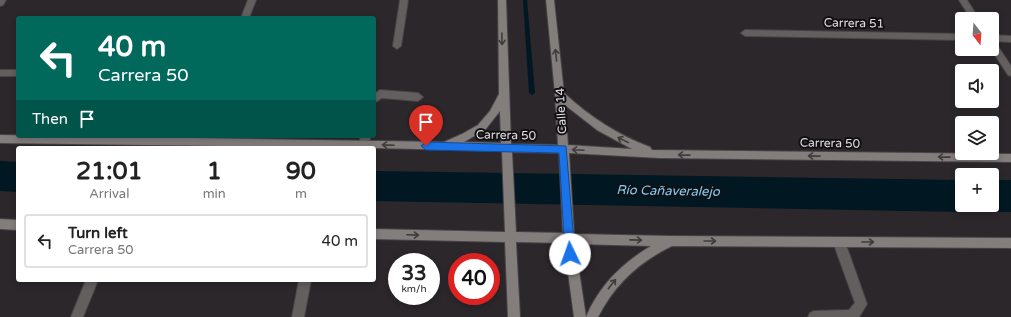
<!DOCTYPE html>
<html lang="en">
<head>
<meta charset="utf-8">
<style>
	:root { --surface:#fff; --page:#f2f2f2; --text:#222; --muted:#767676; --line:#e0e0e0 }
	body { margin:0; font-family:"Varela Round",sans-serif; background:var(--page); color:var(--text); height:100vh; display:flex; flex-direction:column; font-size:15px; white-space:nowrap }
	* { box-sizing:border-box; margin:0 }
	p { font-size:13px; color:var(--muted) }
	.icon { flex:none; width:22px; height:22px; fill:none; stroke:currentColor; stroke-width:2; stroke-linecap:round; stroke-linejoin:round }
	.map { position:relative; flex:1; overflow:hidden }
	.details { position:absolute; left:16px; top:146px; width:360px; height:136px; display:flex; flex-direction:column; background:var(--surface); border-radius:4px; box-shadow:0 2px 6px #0003 }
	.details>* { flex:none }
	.guide { position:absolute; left:16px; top:16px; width:360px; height:122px; border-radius:4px; box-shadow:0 2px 6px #0003; background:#00695c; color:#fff; overflow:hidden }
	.needle { width:26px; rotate:163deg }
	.controls { position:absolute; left:955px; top:12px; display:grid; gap:8px }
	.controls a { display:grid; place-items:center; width:44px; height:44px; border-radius:4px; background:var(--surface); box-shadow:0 2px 6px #0003; font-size:20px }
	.speed { position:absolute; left:388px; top:253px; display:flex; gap:8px; font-size:20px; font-weight:700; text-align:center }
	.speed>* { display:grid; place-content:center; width:52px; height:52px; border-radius:50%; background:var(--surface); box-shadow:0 2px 6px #0003; line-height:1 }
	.speed small { font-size:10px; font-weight:400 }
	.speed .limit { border:6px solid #d22; background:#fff; color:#111 }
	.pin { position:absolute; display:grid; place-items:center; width:34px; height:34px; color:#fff; margin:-41px -17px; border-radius:50% 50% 50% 0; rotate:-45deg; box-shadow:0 0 4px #0007 }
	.pin .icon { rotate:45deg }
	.me { position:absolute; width:44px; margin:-22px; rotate:357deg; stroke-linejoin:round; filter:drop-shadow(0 0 3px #0008) }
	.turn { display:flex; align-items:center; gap:14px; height:84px; padding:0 16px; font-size:18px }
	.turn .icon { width:52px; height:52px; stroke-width:2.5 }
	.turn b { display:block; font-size:28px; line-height:34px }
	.then { display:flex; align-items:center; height:38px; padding:0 16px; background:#0003; gap:8px; font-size:15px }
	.eta { display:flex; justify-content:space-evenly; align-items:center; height:68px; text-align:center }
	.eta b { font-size:24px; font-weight:700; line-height:28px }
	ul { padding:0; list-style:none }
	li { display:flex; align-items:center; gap:12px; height:54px; margin:0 8px 6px; padding:0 8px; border:2px solid var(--line); border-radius:4px }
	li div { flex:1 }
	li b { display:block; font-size:15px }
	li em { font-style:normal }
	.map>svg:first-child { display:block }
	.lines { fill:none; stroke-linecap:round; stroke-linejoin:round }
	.stream { fill:#011722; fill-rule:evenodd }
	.river { fill:#011722; fill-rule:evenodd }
	.lane-casing { stroke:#484448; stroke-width:2 }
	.street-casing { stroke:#484448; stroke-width:2 }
	.secondary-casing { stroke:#484448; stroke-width:2 }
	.lane { fill:#625f5e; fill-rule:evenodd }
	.street { fill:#625f5e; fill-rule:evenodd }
	.secondary { fill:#837d7c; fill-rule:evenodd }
	.oneway { stroke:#3f3c3c }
	.route { fill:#1a73e8; stroke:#114b97 }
	.labels { text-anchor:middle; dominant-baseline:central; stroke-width:4; stroke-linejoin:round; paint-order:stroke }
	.street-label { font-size:12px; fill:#e2dfe2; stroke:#121012 }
	.water-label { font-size:13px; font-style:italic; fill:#82cef5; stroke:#121012 }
</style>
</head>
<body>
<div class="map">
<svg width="1011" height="317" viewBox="0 0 1011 317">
	<rect width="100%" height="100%" fill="#2b272b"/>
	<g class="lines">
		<polygon class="stream" points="523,0 527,0 535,93 532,95 529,93"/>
		<g class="river">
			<polygon points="0,161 18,162 18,192 0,191"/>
			<polygon points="374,171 962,180 962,205 976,205 975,207 962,212 374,201"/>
			<polygon points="992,180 1011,180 1011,212 992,212 979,207 978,205 992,205"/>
		</g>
		<defs>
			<g id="lane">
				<polygon points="400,0 408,0 401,46 397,49 393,46"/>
				<rect x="0" y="70" width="18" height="6"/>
				<polygon points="380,90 418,93 423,97 418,101 382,98 374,103 374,94"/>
				<polygon points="361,136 371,136 367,147 361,147 359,144"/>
				<polygon points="839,237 843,238 845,242 867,304 859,317 808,317 810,313 814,311 849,310 855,303 833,242 835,238"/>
			</g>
			<g id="street">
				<polygon points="0,0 6,0 3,5 0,6"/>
				<polygon points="248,0 256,0 249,18 241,18"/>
				<polygon points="959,0 967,0 979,19 971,19"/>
				<polygon points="745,30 962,34 962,40 745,36 741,33"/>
				<polygon points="992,35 1011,36 1011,42 992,41 995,42 1011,66 1011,76 1008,75 991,49"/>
				<polygon points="189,136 199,136 194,144 188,144 186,141"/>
				<polygon points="86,280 98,280 83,317 71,317"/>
				<polygon points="299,280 311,280 304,317 292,317"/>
			</g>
			<g id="secondary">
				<path d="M498 0H506L511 144 558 145 555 94 546 0H554L564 93C590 117 618 135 650 147L652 150 1011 154V162L659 158 569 153 574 234 671 236 1011 238V248L672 246C639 262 615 284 598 317H586C599 286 622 263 651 246L575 244 586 317H574L564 243 516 242 520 317H508L505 242 374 239V229L505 232 502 151 374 148 0 143V135L444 142 462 134 478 125 490 111 499 94ZM565 105 597 130 632 149 568 145ZM500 111 501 143 464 142 485 130ZM512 152 559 153 563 233 516 232Z"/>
				<polygon points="0,219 18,220 18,230 0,229"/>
			</g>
		</defs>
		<use href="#lane" class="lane-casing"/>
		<use href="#street" class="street-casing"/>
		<use href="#secondary" class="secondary-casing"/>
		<use href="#lane" class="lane"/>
		<use href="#street" class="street"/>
		<use href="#secondary" class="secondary"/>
	</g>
	<defs><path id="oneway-shaft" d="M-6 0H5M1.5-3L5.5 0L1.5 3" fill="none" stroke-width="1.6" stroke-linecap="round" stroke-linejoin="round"/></defs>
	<g class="oneway">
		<use href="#oneway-shaft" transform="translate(502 39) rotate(89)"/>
		<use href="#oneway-shaft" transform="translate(556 55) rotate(-96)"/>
		<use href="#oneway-shaft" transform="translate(623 140) rotate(-154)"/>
		<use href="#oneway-shaft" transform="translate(388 145) rotate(-178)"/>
		<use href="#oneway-shaft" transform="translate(578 150) rotate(-177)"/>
		<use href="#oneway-shaft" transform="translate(684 155) rotate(-179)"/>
		<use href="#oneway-shaft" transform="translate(814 156) rotate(-179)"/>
		<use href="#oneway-shaft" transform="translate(944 157) rotate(-179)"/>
		<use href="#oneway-shaft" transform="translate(413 235) rotate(2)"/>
		<use href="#oneway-shaft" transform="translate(636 240) rotate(1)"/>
		<use href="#oneway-shaft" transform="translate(710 241)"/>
		<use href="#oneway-shaft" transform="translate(868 242)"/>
		<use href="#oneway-shaft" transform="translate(612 284) rotate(-52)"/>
	</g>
	<polygon class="route" points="426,142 566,146 575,254 573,258 566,258 565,254 559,153 426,150 421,146"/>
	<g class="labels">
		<g class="street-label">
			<text transform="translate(854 23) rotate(1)">Carrera 51</text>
			<text transform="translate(561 111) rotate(-93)">Calle 14</text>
			<text transform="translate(506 135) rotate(1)">Carrera 50</text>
			<text transform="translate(830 143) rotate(1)">Carrera 50</text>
		</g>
		<g class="water-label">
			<text transform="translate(668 191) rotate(1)">Río Cañaveralejo</text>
		</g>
	</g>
</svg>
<div class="controls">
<a><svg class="needle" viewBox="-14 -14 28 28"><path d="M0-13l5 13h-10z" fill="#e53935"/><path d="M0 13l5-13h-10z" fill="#767676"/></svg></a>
<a><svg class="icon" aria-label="sound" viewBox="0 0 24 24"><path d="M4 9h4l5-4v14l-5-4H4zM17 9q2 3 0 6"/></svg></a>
<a><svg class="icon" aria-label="layers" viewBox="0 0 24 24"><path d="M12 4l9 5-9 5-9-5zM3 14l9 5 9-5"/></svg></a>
<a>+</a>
</div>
<div class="speed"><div>33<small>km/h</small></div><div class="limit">40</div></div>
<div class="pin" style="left:426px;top:146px;background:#d93025"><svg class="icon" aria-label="arrive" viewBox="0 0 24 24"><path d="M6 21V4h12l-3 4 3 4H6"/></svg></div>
<svg class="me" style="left:570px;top:254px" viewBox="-20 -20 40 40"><circle r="19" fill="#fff"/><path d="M0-13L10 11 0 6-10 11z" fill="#1a73e8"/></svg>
<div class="guide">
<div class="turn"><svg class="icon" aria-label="left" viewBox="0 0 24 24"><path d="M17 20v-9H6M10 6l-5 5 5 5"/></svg><div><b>40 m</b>Carrera 50</div></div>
<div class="then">Then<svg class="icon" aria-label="arrive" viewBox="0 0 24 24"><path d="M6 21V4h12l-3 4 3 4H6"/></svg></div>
</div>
<section class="details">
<div class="eta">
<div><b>21:01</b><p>Arrival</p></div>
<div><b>1</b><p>min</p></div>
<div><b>90</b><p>m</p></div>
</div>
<ul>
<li><svg class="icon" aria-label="left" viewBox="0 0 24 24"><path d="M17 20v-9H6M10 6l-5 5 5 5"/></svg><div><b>Turn left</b><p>Carrera 50</p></div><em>40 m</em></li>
</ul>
</section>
</div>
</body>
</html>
